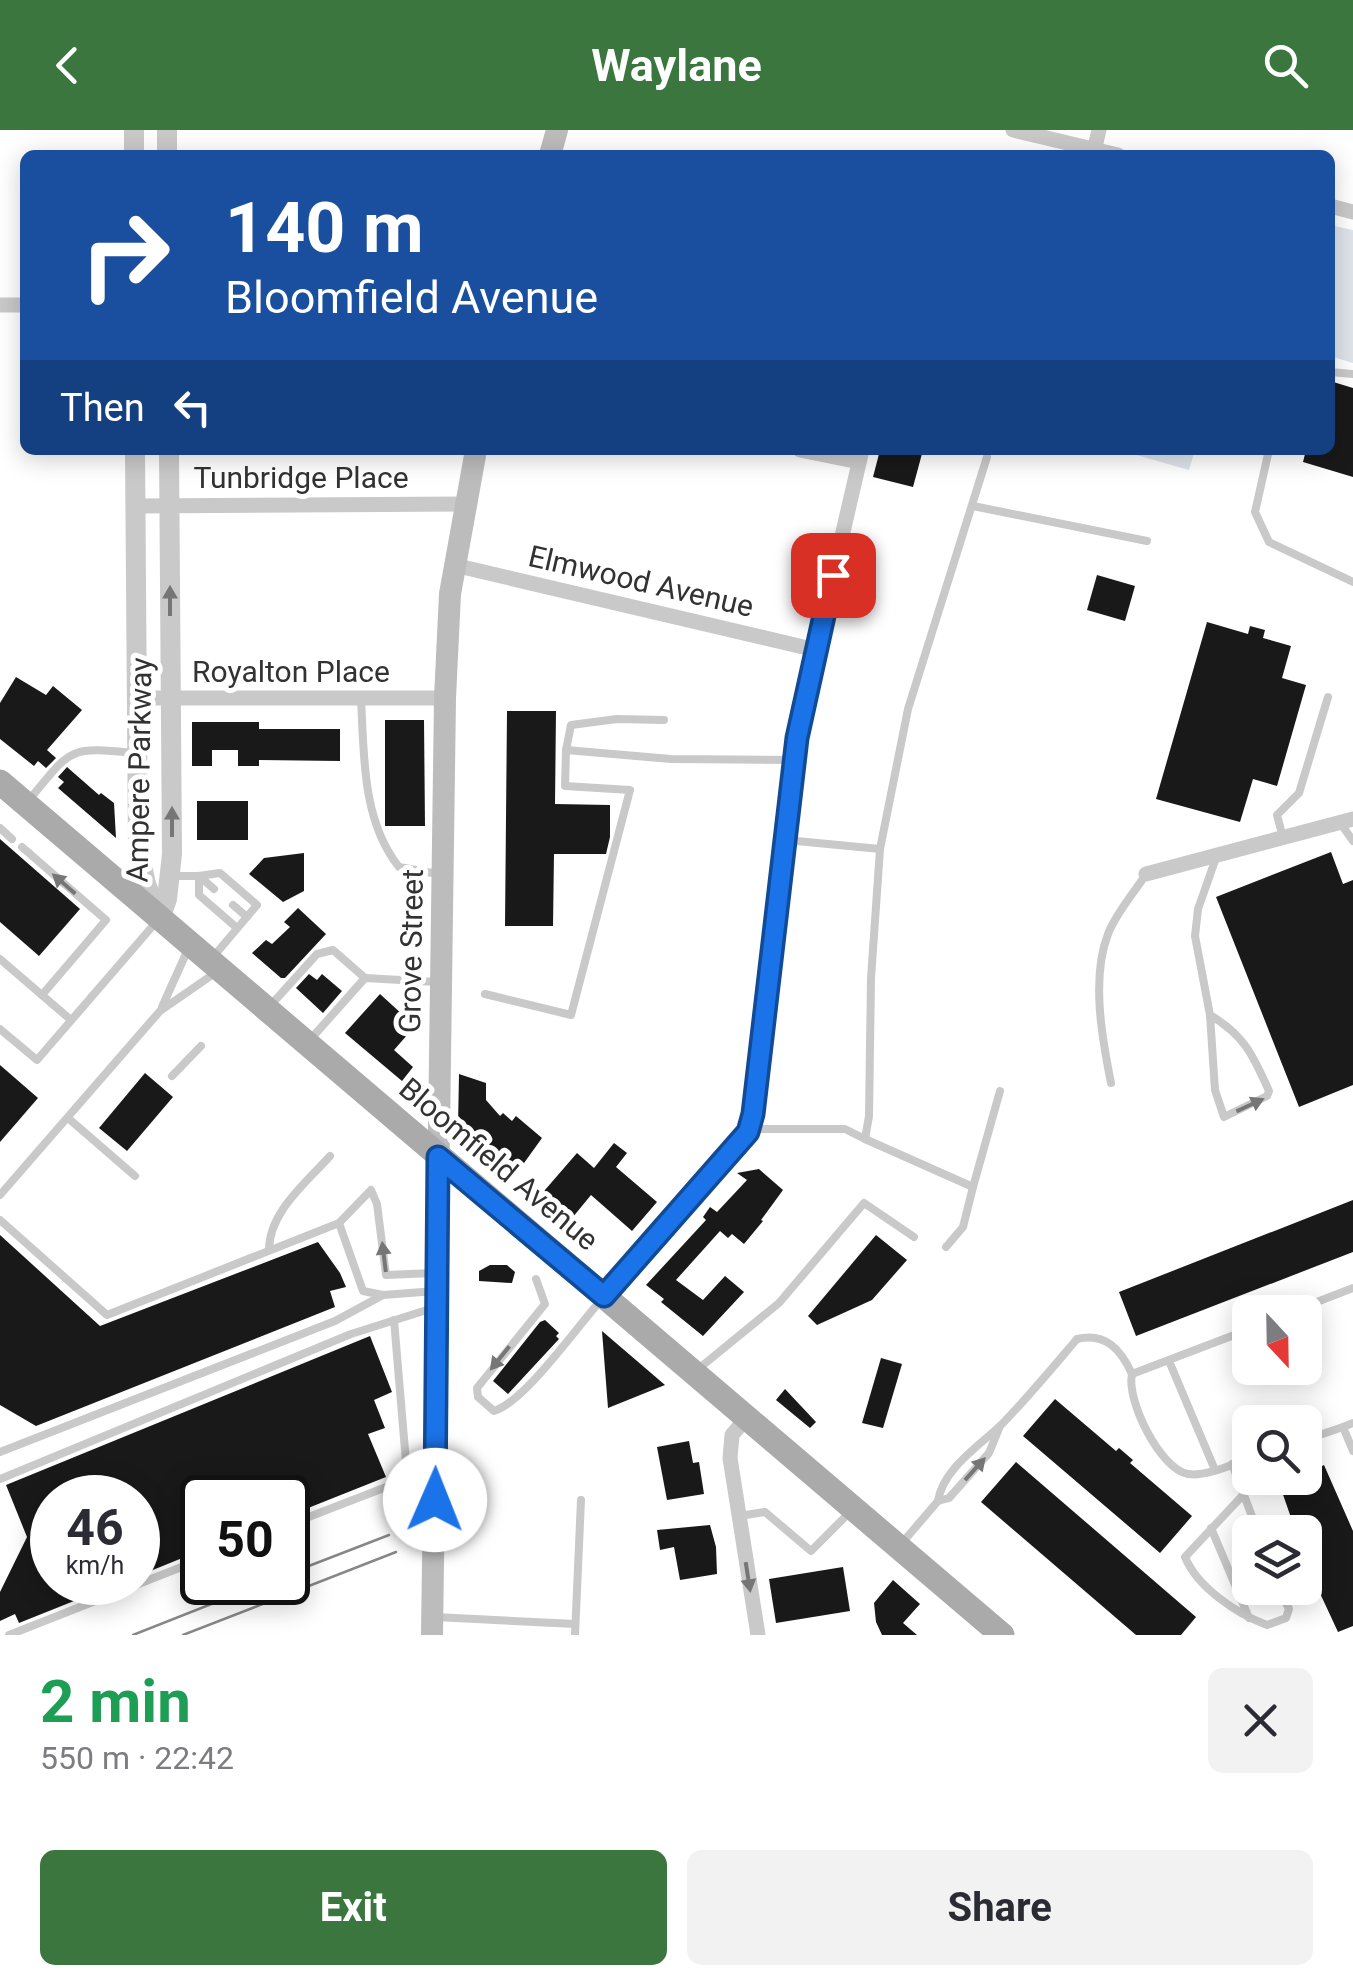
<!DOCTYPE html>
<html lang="en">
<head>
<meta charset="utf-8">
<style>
	:root { --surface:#fff; --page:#f2f2f3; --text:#2b2b33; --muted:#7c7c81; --accent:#3a763e }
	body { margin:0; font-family:Roboto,sans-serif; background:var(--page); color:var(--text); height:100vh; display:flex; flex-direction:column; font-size:38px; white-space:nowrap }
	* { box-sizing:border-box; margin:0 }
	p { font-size:32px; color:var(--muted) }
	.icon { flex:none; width:55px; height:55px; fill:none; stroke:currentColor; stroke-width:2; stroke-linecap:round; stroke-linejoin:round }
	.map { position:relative; height:1505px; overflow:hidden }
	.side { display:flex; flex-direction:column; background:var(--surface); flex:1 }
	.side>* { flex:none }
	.hud { position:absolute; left:20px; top:20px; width:1315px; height:305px; border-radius:15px; box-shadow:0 5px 25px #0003; background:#1a4fa0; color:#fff; overflow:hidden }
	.needle { width:65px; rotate:158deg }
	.tools { position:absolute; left:1232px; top:1165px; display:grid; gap:20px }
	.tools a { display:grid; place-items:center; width:90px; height:90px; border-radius:15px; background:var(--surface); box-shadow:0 5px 25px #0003; font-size:50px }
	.speed { position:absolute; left:30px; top:1345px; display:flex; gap:20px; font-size:50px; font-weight:700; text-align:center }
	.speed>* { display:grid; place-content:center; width:130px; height:130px; border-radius:50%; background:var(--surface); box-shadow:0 5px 25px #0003; line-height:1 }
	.speed small { font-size:25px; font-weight:400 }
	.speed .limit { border:5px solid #111; border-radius:15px; background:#fff; color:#111 }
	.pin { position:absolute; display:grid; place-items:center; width:85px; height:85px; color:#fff; margin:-42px; border-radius:20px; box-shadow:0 5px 15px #0006 }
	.me { position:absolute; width:110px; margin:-55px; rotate:1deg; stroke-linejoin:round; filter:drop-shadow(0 0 8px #0008) }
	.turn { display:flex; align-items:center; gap:35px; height:210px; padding:0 40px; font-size:45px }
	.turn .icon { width:130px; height:130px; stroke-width:2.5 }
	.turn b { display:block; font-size:70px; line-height:85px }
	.then { display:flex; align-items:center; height:95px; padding:0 40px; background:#0003; gap:20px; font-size:38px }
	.round { display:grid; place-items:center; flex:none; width:105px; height:105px; border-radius:15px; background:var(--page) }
	.head { display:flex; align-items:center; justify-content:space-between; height:170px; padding:0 40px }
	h1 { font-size:60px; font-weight:700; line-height:75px; color:#1e9e55 }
	.cta { display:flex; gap:20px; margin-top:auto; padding:20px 40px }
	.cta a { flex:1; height:115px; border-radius:15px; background:var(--accent); color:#fff; font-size:40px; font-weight:700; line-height:115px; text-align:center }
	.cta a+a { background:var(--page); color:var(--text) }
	header { display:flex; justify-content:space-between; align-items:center; height:130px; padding:0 40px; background:var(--accent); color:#fff; font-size:45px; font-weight:700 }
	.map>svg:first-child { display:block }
	.green { fill:#dfe4ea }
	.building { fill:#191919 }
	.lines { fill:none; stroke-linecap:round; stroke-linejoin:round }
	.service { stroke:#c9c9c9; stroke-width:8 }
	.minor { stroke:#c9c9c9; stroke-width:15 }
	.tertiary { stroke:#c9c9c9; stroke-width:20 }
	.secondary { stroke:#bcbcbc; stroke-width:22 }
	.primary { stroke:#aaa; stroke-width:25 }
	.tram { stroke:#878787; stroke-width:2.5 }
	.oneway { fill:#767676 }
	.route-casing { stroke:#114b97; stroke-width:25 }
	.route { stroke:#1a73e8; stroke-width:18 }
	.labels { text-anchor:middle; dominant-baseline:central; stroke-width:10; stroke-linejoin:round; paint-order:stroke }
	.street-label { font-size:30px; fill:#323232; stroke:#fff }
</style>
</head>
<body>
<header><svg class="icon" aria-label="back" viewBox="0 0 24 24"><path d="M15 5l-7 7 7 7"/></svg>Waylane<svg class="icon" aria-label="search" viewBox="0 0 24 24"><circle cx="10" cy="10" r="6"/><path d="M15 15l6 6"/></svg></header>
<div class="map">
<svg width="1353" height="1505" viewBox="0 0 1353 1505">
	<rect width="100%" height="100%" fill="#fff"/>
	<g class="green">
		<polygon points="1330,95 1353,100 1353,233 1330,226"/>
		<polygon points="1119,320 1195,320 1189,340"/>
	</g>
	<g class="building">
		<polygon points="1330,251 1353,258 1353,347 1303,332 1306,320 1330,320"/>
		<polygon points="880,320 923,320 913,357 873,347"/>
		<polygon points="1097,445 1135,456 1125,491 1087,480"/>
		<polygon points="1207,492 1248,504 1250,496 1265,500 1263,508 1291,516 1282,548 1306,555 1277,656 1253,649 1240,692 1156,669"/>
		<polygon points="16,547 46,565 53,556 82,580 47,620 56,628 46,638 38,631 34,636 0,609 0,573"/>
		<polygon points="507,581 556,581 555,674 610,675 610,707 606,724 554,724 553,796 505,796"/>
		<polygon points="385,590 424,590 425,696 385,696"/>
		<polygon points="192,592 259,592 259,599 340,599 340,631 259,630 259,636 238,636 238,620 212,620 212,636 192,636"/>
		<polygon points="67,637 99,665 101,663 114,673 116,708 58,658 64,652 58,647"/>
		<rect x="197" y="671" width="51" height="39"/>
		<polygon points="0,709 80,779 39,826 0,792"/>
		<polygon points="1331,722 1343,754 1353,750 1353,955 1299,977 1216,767"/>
		<polygon points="304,723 304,761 283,772 249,744 264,728"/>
		<polygon points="298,778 326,804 285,848 281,848 252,823 266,810 272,814 290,797 284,792"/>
		<polygon points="309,844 317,850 322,844 342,861 323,883 296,858"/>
		<polygon points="380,864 415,896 394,920 413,937 402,951 345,903"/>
		<polygon points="0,935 38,968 0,1012"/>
		<polygon points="145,943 173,967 127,1021 99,998"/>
		<polygon points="459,944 486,953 486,970 500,986 503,983 512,991 516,986 542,1008 514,1047 458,997"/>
		<polygon points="614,1013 627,1023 616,1037 657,1072 632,1101 591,1065 568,1093 538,1068 577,1023 594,1038"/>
		<polygon points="759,1039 783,1060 761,1090 763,1091 744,1114 732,1104 728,1108 720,1101 676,1150 703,1170 725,1146 744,1162 703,1206 661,1172 664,1169 646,1155 706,1090 703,1087 710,1077 717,1082 747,1050 737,1043"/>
		<polygon points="1353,1070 1353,1122 1136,1206 1119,1162"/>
		<polygon points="0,1105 100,1196 318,1112 340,1143 346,1157 330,1161 335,1177 36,1296 0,1275"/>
		<polygon points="876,1105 907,1130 872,1170 817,1195 808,1186"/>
		<polygon points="490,1135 507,1135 515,1142 512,1153 479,1151 479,1141"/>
		<polygon points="545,1190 559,1203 556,1206 559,1209 508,1264 493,1251 540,1192"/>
		<polygon points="602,1201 665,1255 608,1278"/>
		<polygon points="370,1206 392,1262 374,1270 385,1298 368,1304 386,1347 288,1386 288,1368 202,1368 202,1420 138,1446 138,1368 52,1368 52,1452 119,1453 19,1493 15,1484 0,1491 0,1462 27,1407 6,1355"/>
		<polygon points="881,1228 902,1234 883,1298 862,1293"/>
		<polygon points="785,1259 816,1292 810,1298 776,1270"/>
		<polygon points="1055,1269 1116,1321 1119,1318 1133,1330 1130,1333 1192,1386 1160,1423 1023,1306"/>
		<polygon points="689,1311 693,1333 699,1332 704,1364 667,1370 657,1317"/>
		<polygon points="1016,1332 1196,1487 1181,1505 1136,1505 981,1372"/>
		<polygon points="1324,1335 1353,1401 1353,1496 1338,1502 1305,1431 1305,1402 1296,1402 1279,1353 1305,1348 1305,1345"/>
		<polygon points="710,1395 716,1417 717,1444 680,1450 674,1417 660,1420 657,1400"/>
		<polygon points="843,1437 850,1481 776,1493 769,1449"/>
		<polygon points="893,1450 920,1474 903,1493 917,1505 882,1505 876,1492 874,1473"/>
	</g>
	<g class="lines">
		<g class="service">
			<polyline points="1330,242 1353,244"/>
			<polyline points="1269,320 1255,382 1269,412 1353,452"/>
			<polyline points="973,376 1147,411"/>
			<path d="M361 568C364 625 362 691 399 737L438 744"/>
			<polyline points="566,620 571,595 617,589 664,590"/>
			<path d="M29 670C71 620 66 616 133 623"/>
			<polyline points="1341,694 1353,711"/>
			<polyline points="0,698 12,709"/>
			<polyline points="1283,708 1277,685 1299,663 1328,567"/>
			<polyline points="22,717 106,790 42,865"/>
			<polyline points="880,719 908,579 987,327"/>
			<polyline points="172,746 199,746 220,743 257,775 213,827"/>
			<polyline points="199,746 199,765 237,798"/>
			<polyline points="199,746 214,759"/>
			<polyline points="233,775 247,787"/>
			<polyline points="0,829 71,890"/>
			<polyline points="485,864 571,885 630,660 565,656 566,620 671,629 794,630"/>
			<polyline points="162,877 189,817"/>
			<polyline points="269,877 317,824 333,820 365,848"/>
			<path d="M1210 885C1244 905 1253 925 1269 961L1267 966 1224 987 1215 960 1210 885 1195 806 1198 779 1217 725"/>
			<polyline points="0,899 37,930 157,791"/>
			<polyline points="309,911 365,848 436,852"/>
			<polyline points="172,946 201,916"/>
			<path d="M1111 953C1102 908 1091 848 1108 804 1116 783 1134 763 1146 744"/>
			<polyline points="68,988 135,1046"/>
			<polyline points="749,999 845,999 865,1009 869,986 871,848 880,719 786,710"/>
			<polyline points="865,1009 973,1057 1000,961"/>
			<polyline points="0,1065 160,881 215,843"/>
			<polyline points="0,1090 107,1185 339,1093 371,1060 377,1074 386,1145 433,1143"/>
			<polyline points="339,1093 363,1161 383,1165 436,1161"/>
			<polyline points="946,1117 963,1097 973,1057"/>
			<path d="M269 1120C269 1082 306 1053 330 1026"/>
			<path d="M536 1149 545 1174 477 1258 478 1267 494 1281C526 1271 577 1196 603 1168"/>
			<polyline points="1291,1182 1353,1158"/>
			<polyline points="1169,1231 1215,1340"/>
			<polyline points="697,1240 779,1173 864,1073 914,1107"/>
			<path d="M1132 1244C1126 1270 1160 1339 1188 1344 1207 1347 1232 1334 1250 1328"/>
			<polyline points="1353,1293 1343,1297 1353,1321"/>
			<polyline points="1305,1310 1343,1297"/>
			<polyline points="0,1322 335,1191 383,1165"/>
			<polyline points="1232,1334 1258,1402"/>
			<polyline points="0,1349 351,1204 433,1178"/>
			<path d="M1244 1364 1185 1427C1197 1457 1237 1484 1267 1495L1286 1488 1289 1479 1279 1458"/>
			<path d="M938 1371C943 1338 981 1315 1003 1293 1029 1266 1053 1237 1077 1209 1106 1202 1121 1220 1132 1244L1250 1199"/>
			<polyline points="739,1386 765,1382 811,1421 849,1383"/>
			<polyline points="288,1395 394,1354 406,1332 394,1190"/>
			<polyline points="1211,1398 1249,1488"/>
			<polyline points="902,1413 938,1371 949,1368 989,1323 1000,1296"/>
			<polyline points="435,1487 575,1494"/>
			<polyline points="9,1505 202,1429"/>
			<polyline points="575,1505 581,1370"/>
		</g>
		<g class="minor">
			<polyline points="1013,0 1118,25"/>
			<polyline points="1093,25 1099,0"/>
			<polyline points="1330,76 1353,82"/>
			<polyline points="0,175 25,175"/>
			<polyline points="800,320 859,332"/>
			<polyline points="136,376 465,374"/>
			<polyline points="454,435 816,520"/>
			<polyline points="137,568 445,568"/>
			<polyline points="1146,744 1353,689"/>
			<polyline points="604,1166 743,1009 751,995 800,587 862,320"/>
			<polyline points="747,1287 732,1305 730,1328 758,1505"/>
		</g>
		<g class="tertiary">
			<polyline points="134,0 134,25"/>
			<polyline points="167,0 167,25"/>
			<polyline points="135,320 138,717 146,754 158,785"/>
			<polyline points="160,788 167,769 172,724 169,320"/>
		</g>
		<g class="secondary">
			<polyline points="550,25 557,0"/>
			<polyline points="432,1505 445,568 450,464 476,320"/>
		</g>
		<polyline class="primary" points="0,652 1002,1505"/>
		<g class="tram">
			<polyline points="288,1444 389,1405"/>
			<polyline points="133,1505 267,1452"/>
			<polyline points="183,1505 396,1422"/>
		</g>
	</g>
	<defs><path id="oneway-solid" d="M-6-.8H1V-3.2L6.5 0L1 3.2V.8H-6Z" transform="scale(2.5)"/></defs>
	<g class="oneway">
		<use href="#oneway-solid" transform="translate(170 471) rotate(-90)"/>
		<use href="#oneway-solid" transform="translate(172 692) rotate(-90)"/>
		<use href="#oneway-solid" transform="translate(64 754) rotate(-139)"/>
		<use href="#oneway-solid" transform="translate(1250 975) rotate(-25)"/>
		<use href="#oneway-solid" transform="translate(384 1127) rotate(-97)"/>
		<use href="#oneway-solid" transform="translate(500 1228) rotate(129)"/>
		<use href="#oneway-solid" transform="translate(975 1339) rotate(-48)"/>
		<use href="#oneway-solid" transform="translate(748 1447) rotate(81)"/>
	</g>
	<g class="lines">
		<defs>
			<polyline id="route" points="435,1370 438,1027 604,1166 748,1002 753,984 797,608 833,445"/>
		</defs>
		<use href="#route" class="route-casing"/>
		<use href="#route" class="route"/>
	</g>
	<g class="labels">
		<g class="street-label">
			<text x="301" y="347">Tunbridge Place</text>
			<text transform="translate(641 451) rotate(13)">Elmwood Avenue</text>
			<text x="291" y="541">Royalton Place</text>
			<text transform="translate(139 640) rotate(-89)">Ampere Parkway</text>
			<text transform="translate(411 821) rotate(-89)">Grove Street</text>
			<text transform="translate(499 1034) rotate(40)">Bloomfield Avenue</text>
		</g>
	</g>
</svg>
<div class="tools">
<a><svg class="needle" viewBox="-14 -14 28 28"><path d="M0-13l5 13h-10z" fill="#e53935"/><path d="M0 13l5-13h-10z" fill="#7c7c81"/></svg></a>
<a><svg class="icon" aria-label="search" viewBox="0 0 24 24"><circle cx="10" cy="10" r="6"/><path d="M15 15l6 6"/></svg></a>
<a><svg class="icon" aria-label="layers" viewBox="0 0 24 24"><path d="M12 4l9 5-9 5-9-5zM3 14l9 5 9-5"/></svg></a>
</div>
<div class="speed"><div>46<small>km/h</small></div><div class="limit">50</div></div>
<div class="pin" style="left:833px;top:445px;background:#d93025"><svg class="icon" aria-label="arrive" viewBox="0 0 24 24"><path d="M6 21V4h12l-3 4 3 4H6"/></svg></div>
<svg class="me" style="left:435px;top:1370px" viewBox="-20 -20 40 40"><circle r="19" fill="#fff"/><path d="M0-13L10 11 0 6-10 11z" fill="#1a73e8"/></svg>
<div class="hud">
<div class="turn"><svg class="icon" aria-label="right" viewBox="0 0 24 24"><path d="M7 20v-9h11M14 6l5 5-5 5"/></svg><div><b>140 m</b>Bloomfield Avenue</div></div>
<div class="then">Then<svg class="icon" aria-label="left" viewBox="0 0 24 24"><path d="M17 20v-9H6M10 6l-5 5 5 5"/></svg></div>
</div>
</div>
<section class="side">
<div class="head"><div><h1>2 min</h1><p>550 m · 22:42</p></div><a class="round"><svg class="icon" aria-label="close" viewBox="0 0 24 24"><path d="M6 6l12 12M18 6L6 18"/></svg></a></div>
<div class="cta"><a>Exit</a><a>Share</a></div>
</section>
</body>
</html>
